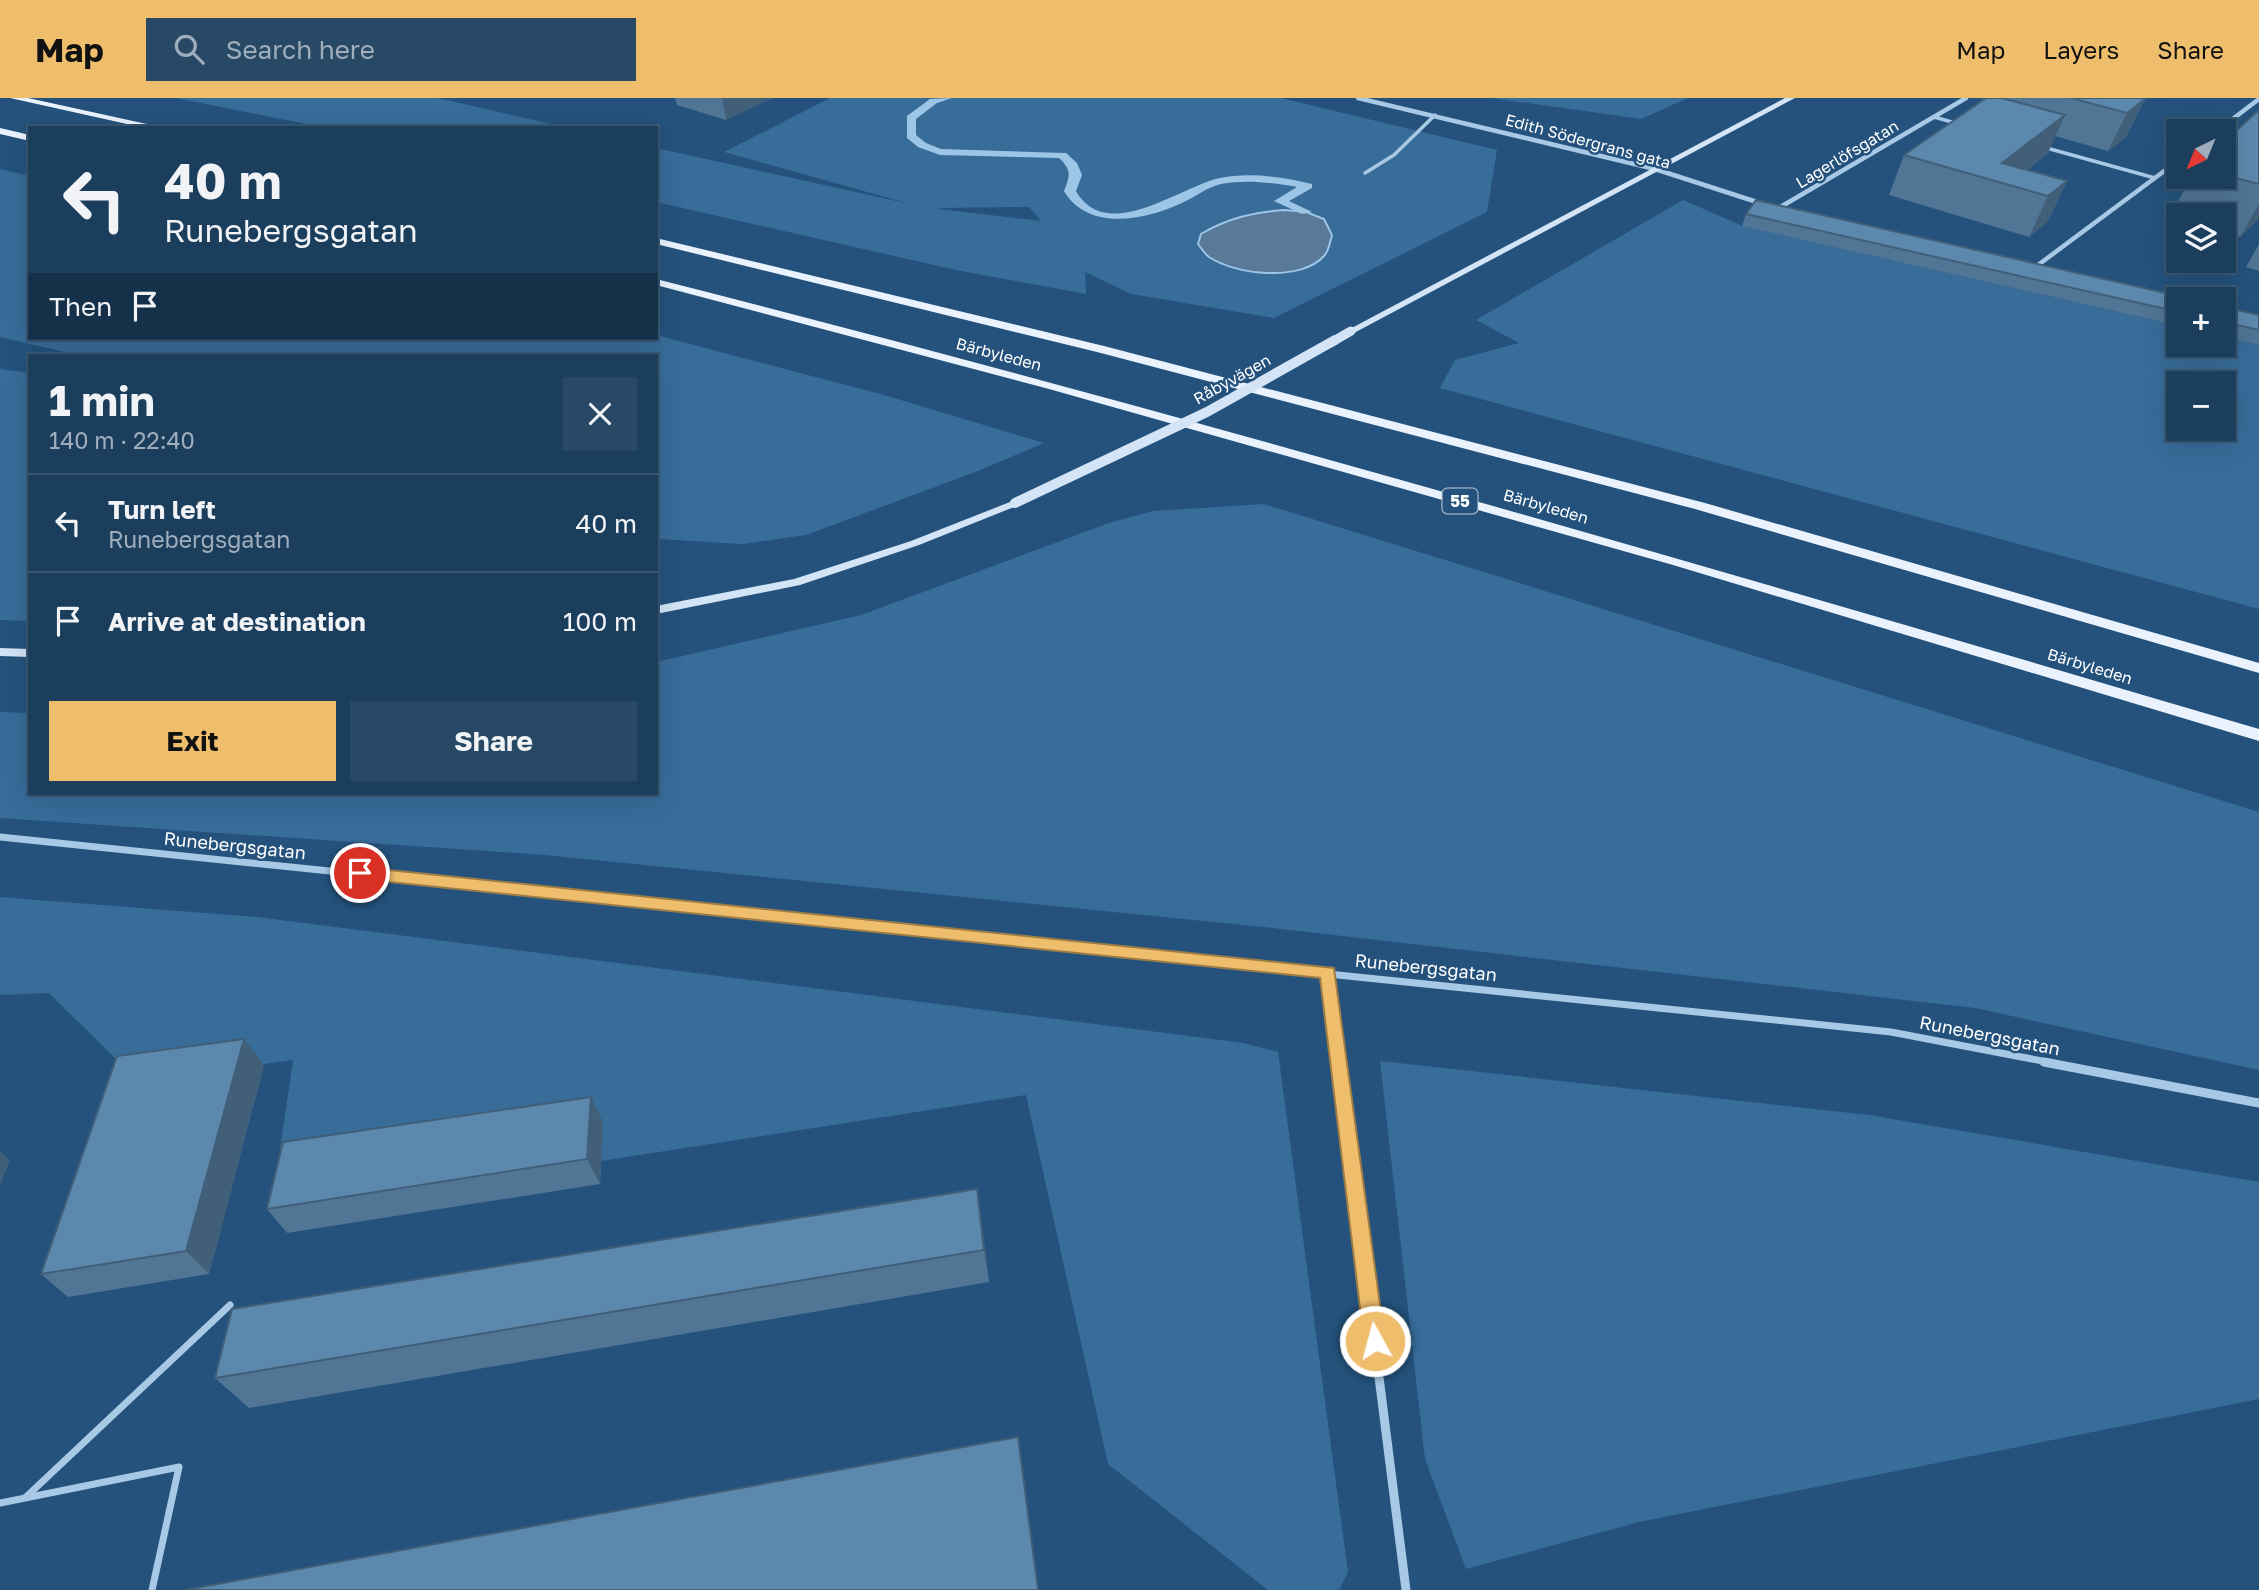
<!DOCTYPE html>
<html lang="en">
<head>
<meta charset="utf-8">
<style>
	:root { --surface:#1b3e5d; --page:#284966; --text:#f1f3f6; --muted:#a0aebc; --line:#395772; --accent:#efbe6d }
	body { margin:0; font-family:"Golos Text",sans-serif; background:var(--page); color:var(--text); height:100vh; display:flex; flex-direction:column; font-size:26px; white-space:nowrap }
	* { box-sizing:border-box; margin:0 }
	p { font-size:23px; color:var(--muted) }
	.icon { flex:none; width:38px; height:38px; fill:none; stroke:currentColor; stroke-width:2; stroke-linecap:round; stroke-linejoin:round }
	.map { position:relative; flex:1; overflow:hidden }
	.panel { position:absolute; left:28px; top:256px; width:630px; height:441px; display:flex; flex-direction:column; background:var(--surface); border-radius:0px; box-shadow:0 7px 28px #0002,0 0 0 2px var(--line) }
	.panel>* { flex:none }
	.hud { position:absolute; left:28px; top:28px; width:630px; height:214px; border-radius:0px; box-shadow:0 7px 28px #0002,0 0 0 2px var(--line); background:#1b3e5d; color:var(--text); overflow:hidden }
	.needle { width:46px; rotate:223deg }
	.buttons { position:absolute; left:2166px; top:21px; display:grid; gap:14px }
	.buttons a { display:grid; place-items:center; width:70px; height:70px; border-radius:0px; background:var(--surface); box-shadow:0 7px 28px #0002,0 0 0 2px var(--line); font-size:35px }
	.pin { position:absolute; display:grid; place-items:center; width:60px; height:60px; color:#fff; margin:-30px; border:4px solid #fff; border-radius:50%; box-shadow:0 2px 7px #0007 }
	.me { position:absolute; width:77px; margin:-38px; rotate:353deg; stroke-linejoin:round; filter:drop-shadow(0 0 5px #0008) }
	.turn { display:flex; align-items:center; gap:24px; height:147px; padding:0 21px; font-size:32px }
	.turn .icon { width:91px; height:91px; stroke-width:2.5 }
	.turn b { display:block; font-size:49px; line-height:60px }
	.then { display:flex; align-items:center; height:66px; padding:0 21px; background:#0003; gap:14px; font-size:26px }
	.round { display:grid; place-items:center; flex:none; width:74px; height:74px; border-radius:0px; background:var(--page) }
	.head { display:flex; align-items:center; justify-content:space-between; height:119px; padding:0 21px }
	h1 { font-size:42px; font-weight:700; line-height:52px }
	.primary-button { display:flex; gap:14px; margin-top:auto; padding:14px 21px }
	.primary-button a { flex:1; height:80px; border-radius:0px; background:var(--accent); color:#111; font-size:28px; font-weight:700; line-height:80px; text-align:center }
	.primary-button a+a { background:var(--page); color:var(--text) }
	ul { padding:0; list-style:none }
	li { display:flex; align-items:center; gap:21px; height:98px; padding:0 21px; border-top:2px solid var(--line) }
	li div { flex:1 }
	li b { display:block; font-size:26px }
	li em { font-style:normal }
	header { display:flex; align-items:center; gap:42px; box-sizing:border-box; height:98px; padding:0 35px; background:var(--accent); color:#111 }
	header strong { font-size:33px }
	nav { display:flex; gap:38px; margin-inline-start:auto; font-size:24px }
	.search { width:490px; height:63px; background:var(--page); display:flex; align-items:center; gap:18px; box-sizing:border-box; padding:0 24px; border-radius:0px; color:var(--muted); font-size:26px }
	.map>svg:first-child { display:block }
	.green { fill:#386c99; fill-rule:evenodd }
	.water { fill:#587997; stroke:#9dc5e6; stroke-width:2 }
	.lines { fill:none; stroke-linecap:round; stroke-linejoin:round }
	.stream { fill:#9dc5e6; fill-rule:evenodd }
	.lane-far1 { stroke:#a8c9e5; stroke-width:3.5 }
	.lane { stroke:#a8c9e5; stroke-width:7 }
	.street-far2 { stroke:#a8c9e5; stroke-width:4.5 }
	.street-far1 { stroke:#a8c9e5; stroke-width:7 }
	.street { stroke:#a8c9e5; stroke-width:9 }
	.secondary { fill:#d2e4f5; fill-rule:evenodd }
	.primary { fill:#e9f2fd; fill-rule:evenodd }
	.secondary-bridge-far1 { stroke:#d2e4f5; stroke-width:9 }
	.secondary-bridge { stroke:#d2e4f5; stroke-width:10 }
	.wall { fill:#507595 }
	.shaded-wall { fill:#415f79 }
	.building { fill:#5d88ad; stroke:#415f79; stroke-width:2 }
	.route { fill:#efbe6d; stroke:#9b7c47; stroke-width:2 }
	.labels { text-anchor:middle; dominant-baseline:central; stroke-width:5; stroke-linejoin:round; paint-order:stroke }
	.far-street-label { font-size:16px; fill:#fff; stroke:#24527c }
	.shield { fill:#24527c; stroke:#bdcbd8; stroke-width:2 }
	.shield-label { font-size:16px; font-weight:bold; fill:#fff }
	.street-label { font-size:18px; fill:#fff; stroke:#24527c }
</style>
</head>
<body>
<header>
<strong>Map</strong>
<div class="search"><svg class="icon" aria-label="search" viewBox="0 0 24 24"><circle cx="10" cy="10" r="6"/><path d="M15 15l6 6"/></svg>Search here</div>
<nav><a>Map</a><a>Layers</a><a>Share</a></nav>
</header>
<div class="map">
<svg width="2259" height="1492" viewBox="0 0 2259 1492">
	<rect width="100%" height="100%" fill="#24527c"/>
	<g class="green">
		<polygon points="176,0 438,0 568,30 326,30"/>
		<path d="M830 0H1281L1497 52 1487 114 1274 220 1131 196 1085 174 1086 196 956 172 656 104V50L910 106 724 54ZM1029 109 1041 123 938 111 939 110Z"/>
		<polygon points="1491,0 1688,0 1641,21"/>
		<polygon points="0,71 30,78 30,240 656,240 656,237 884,297 1044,345 978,373 806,437 742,446 656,441 656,257 78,257 0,239"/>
		<path d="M1683 102 1743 128 2179 228V247H2224V239L2259 247V511L1440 290 1455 262 1519 245 1476 222ZM2179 285H2224V331H2179Z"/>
		<polygon points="0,271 30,275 30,523 0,522"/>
		<polygon points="1264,406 2259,714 2259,972 1975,910 1263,829 545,757 0,720 0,614 30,615 30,695 656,695 656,564 861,517 1109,425 1153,413"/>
		<polygon points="0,799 257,819 1244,945 1278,954 1348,1474 1339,1492 1268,1492 1108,1366 1026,997 601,1063 602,1024 278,1065 293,962 139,984 49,895 0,897"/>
		<polygon points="1380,963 1869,1017 2259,1084 2259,1301 1639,1424 1466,1471 1425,1361"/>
	</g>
	<path class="water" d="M1285 112 1306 114 1324 121 1332 137C1330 144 1329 153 1324 158 1301 184 1236 177 1209 159 1205 156 1201 150 1198 146L1201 136C1228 120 1254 114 1285 112Z"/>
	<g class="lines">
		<path class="stream" d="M952 0 937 5 916 21V37L926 45 941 51 1066 55 1077 65 1082 77 1076 93C1107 147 1181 88 1220 80 1249 74 1283 79 1312 86V90L1289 103 1312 114 1302 116 1274 103 1297 89C1273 85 1246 81 1221 86 1207 89 1195 99 1182 105 1146 122 1088 134 1064 93 1070 78 1072 72 1059 60L940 57 918 49 907 40V18L930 1Z"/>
		<g class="lane-far1">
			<polyline points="1934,19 1959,26"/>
			<polyline points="2043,49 2155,80"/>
			<polyline points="1365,75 1394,57 1435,17"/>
		</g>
		<g class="lane">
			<polyline points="26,1399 230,1207"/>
			<polyline points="0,1405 179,1369 152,1492"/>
		</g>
		<g class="street-far2">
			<polyline points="1358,0 1655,71 1763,106"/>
			<polyline points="2217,33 2259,1"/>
			<polyline points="1777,111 1966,0"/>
			<polyline points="2034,170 2179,62"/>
		</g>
		<g class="street-far1">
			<polyline points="0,739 1891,934 2053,965"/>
			<polyline points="1328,874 1340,965"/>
		</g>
		<g class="street">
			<polyline points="1339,964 1406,1492"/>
			<polyline points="2044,964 2259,1005"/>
		</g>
		<g class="secondary">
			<polygon points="1785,0 1795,0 1354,235 1346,233"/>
			<polygon points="1015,402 1020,405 1019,407 919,447 800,487 656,516 656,508 794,481 911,443"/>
			<polygon points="0,550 30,551 30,559 0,558"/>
		</g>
		<g class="primary">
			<polygon points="10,0 28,0 165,30 145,30"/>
			<polygon points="0,30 30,37 30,43 0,36"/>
			<polygon points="656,140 1104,248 1705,405 2259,565 2259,575 1695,411 1097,254 656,146"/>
			<path d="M656 181C1194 318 1727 474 2259 631V643L1673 467 1049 291 656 187Z"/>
		</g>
		<polyline class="secondary-bridge-far1" points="1332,244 1351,233"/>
		<polyline class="secondary-bridge" points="1015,405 1207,314 1335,242"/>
	</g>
	<g class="wall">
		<polygon points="675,0 772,0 726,22 677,7"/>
		<polygon points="1983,0 2140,0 2145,1 2126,39 2108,53 2055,38 2048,55 2027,72 2067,83 2048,123 2029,139 1889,97 1904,57 1981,4"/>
		<polygon points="2259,12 2259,120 2240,139 2224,135 2224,117 2179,117 2179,122 2170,119 2191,79 2224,79 2224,44"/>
		<polygon points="1746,116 2179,201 2179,228 1742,128"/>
		<polygon points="2259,146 2259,173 2246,169"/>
		<polygon points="2224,209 2259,217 2259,247 2224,239"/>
		<polygon points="264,967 209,1176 68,1199 41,1176"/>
		<polygon points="603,1024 600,1086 287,1135 267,1111"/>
		<polygon points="977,1091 989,1184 249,1310 215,1280"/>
	</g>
	<g class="shaded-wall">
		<polygon points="722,0 772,0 726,22"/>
		<polygon points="2145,1 2126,39 2108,53 2127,15"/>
		<polygon points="2065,17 2048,55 2007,87 2002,65"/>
		<polygon points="2067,83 2048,123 2029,139 2048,98"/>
		<polygon points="2259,106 2259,120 2240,139"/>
		<polygon points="244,941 264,967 209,1176 186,1153"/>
		<polygon points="591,999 603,1024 600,1086 587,1061"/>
		<polygon points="0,1053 10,1062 0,1087"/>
		<polygon points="977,1091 982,1125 989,1184 984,1152"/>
	</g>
	<g class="building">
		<polygon points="1986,0 2002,0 2065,17 2002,65 2067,83 2048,98 1904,57"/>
		<polygon points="2071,0 2140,0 2145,1 2127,15"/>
		<polygon points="2259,12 2259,86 2224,77 2224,44"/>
		<polygon points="1756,102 2192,201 2179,201 2179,214 1746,116"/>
		<polygon points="2224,209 2259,217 2259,232 2224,224"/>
		<polygon points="244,941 186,1153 41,1176 117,958"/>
		<polygon points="591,999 587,1061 267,1111 283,1044"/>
		<polygon points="977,1091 984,1152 215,1280 232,1211"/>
		<polygon points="1018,1339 1038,1492 185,1492"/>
	</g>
	<polygon class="route" points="360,769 1334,870 1385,1243 1382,1251 1375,1253 1367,1251 1364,1243 1320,880 360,781 352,775"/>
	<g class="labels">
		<g class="far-street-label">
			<text transform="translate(1588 43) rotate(15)">Edith Södergrans gata</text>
			<text transform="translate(1847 56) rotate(-31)">Lagerlöfsgatan</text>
			<text transform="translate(999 256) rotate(15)">Bärbyleden</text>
			<text transform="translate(1232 281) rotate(-29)">Råbyvägen</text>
			<text transform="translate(1546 408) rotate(16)">Bärbyleden</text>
			<text transform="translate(2090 568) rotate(17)">Bärbyleden</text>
		</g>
		<rect class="shield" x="1442.5" y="390.5" width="35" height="25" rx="5"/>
		<g class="shield-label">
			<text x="1460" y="403">55</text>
		</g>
		<g class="street-label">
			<text transform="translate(235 747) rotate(6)">Runebergsgatan</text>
			<text transform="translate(1426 869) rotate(6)">Runebergsgatan</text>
			<text transform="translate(1990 937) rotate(11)">Runebergsgatan</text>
		</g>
	</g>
</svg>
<div class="buttons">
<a><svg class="needle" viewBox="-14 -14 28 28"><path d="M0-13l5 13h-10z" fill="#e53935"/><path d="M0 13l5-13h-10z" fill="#a0aebc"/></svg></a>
<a><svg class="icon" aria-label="layers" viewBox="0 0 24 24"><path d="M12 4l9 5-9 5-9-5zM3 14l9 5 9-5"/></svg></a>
<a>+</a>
<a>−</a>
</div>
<div class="pin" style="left:360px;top:775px;background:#d93025"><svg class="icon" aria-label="arrive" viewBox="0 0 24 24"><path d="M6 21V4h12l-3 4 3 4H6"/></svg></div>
<svg class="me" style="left:1375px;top:1243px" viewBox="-20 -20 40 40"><circle r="17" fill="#efbe6d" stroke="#fff" stroke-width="3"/><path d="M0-11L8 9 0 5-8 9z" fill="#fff"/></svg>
<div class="hud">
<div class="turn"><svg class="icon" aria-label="left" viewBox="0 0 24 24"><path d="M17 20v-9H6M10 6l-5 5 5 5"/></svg><div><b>40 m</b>Runebergsgatan</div></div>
<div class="then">Then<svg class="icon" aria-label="arrive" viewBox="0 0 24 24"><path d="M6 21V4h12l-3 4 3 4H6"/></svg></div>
</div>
<section class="panel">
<div class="head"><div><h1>1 min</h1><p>140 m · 22:40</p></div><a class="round"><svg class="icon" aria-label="close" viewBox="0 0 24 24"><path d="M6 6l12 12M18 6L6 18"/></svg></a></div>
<ul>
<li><svg class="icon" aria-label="left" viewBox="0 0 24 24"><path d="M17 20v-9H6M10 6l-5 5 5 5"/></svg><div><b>Turn left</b><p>Runebergsgatan</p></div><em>40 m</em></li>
<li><svg class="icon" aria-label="arrive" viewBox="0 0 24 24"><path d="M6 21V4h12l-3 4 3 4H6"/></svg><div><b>Arrive at destination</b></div><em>100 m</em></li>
</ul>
<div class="primary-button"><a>Exit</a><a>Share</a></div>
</section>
</div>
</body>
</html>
